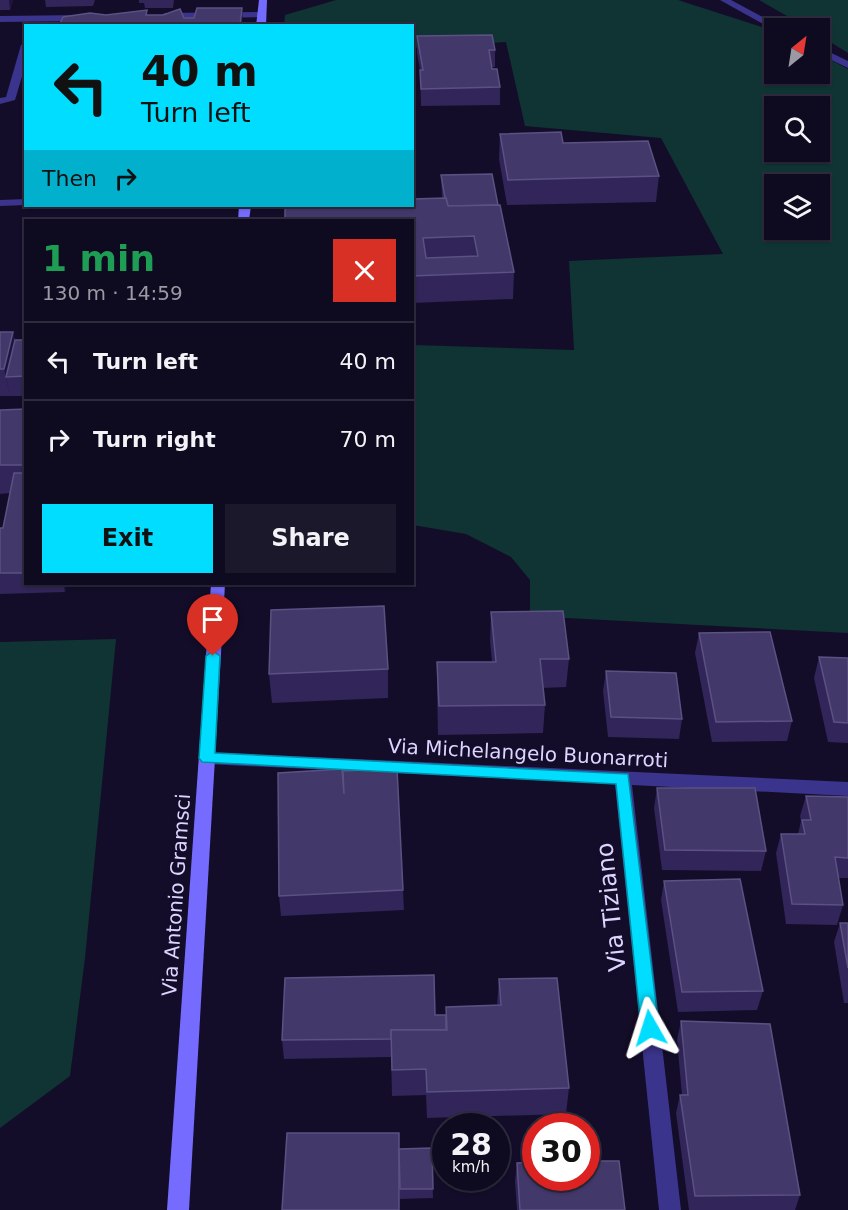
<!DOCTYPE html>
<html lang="en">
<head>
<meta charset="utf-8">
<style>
	:root { --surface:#0e0a1f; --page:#1c182c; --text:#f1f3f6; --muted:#9b9aa4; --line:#2e2b3d; --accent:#01ddff }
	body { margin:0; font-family:"DejaVu Sans",sans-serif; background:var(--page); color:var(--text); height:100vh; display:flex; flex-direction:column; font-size:22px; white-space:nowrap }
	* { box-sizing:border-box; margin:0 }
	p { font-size:20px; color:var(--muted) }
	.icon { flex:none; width:33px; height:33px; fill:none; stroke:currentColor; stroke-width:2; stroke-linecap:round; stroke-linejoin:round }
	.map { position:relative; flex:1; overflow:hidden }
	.details { position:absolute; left:24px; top:219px; width:390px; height:366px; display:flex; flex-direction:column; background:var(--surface); border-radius:0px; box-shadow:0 2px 4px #0004,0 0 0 2px var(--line) }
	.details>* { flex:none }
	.banner { position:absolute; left:24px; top:24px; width:390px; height:183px; border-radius:0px; box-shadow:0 2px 4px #0004,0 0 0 2px var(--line); background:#01ddff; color:#111; overflow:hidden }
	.needle { width:39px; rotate:30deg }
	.buttons { position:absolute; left:764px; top:18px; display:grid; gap:12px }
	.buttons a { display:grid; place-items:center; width:66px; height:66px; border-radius:0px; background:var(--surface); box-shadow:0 2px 4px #0004,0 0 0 2px var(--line); font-size:30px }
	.speed { position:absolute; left:432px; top:1113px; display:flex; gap:12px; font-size:30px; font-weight:700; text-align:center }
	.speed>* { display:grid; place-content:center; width:78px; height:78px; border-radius:50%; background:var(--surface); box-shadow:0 2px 4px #0004,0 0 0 2px var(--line); line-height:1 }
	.speed small { font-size:15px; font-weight:400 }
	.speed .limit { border:9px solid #d22; background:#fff; color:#111 }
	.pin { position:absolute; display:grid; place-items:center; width:51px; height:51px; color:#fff; margin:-62px -26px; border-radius:50% 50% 50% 0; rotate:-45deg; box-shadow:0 0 6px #0007 }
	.pin .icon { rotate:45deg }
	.me { position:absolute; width:66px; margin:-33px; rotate:354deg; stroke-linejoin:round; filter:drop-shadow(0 0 4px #0008) }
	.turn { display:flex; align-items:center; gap:21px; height:126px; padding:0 18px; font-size:27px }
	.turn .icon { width:78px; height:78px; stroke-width:2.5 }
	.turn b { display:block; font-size:42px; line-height:51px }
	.then { display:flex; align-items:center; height:57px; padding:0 18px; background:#0003; gap:12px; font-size:22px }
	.round { display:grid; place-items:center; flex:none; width:63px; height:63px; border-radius:0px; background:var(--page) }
	.summary { display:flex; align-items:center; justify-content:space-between; height:102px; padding:0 18px }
	h1 { font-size:36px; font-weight:600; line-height:45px; color:#1e9e55 }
	.primary-button { display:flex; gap:12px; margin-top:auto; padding:12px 18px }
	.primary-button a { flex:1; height:69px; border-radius:0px; background:var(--accent); color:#111; font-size:24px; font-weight:600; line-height:69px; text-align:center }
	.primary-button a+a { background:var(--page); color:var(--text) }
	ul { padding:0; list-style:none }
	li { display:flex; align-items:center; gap:18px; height:78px; padding:0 18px; border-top:2px solid var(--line) }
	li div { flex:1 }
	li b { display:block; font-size:22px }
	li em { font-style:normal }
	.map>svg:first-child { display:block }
	.green { fill:#103434; fill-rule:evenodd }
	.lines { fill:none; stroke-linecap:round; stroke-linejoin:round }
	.street { fill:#3a348c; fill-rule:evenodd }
	.secondary { fill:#756cff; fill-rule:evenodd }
	.wall { fill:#312559 }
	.shaded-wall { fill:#1d143e }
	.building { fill:#43386a; stroke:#5b5182; stroke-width:1.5; fill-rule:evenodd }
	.route { fill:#01ddff; stroke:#0190a6; stroke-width:1.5 }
	.labels { text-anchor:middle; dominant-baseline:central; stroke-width:6; stroke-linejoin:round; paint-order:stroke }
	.street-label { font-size:20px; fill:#dcd5ff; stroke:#130d29 }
	.near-street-label { font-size:24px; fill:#dcd5ff; stroke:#130d29 }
</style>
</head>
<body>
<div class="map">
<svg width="848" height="1210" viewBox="0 0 848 1210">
	<rect width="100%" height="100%" fill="#130d29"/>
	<g class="green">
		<path d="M336 0H678L774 31V74H819V54L848 69V633L530 616V580L511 557 466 534 413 525V345L574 350 569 261 723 254 661 138 525 126 506 42 413 48 412 26H284L285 15ZM774 106H819V152H774ZM774 184H819V230H774Z"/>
		<polygon points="759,0 848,0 848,53 819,35 819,28 808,28"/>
		<polygon points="116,639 85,958 70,1076 0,1128 0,642"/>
	</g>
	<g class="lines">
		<g class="street">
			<polygon points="720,0 731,0 783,28 774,30"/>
			<polygon points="262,12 265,13 265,17 165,19 160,16 165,13"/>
			<polygon points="0,16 81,15 86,18 81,21 0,22"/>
			<polygon points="26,42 26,63 15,100 0,104 0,98 6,97 21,45"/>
			<polygon points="819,47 848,61 848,68 819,54"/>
			<polygon points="26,199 26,205 0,206 0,200"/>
			<polygon points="207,752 848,782 848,796 632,785 681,1210 659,1210 615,784 207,764 201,762 199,758 201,754"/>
		</g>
		<g class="secondary">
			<polygon points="259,0 267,0 266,26 256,26"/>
			<polygon points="239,206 251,206 249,220 238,220"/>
			<polygon points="211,584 225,584 189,1210 167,1210"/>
		</g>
	</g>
	<g class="wall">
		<polygon points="0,0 13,0 10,10 0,10"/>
		<polygon points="45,0 95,0 93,6 46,7"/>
		<polygon points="139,0 174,0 173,8 145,8 144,3 139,3"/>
		<polygon points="417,36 495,50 495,67 492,67 500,87 500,105 421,106 420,70 417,53"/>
		<polygon points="500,134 563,143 659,176 656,202 507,205 499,159"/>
		<polygon points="441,175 498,205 514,272 513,299 412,303 412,220 442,198"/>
		<polygon points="0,332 13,332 15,340 26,340 26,396 0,396"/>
		<polygon points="26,409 26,584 66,584 65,592 0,594 0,528 3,528 10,493 0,494 0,410"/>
		<polygon points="491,612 569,659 566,687 543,688 545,705 543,733 438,735 437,691 437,662 492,662 490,641"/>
		<polygon points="699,633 792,721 787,741 712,742 695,653"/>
		<polygon points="819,657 848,658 848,743 828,742 814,678"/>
		<polygon points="388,669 388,698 272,703 269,674"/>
		<polygon points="606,671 682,719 679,739 608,737 603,691"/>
		<polygon points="657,788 766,851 761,871 662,870 654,808"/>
		<polygon points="344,794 403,890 404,910 281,916 279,896"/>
		<polygon points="806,796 848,797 848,878 838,878 843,905 837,925 786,924 776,853 781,834 798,834 801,821 800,816"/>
		<polygon points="664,881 763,991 757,1010 678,1012 661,900"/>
		<polygon points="840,923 848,923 848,1003 844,1003 834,942"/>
		<polygon points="499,979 569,1088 566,1114 427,1118 426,1095 392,1096 391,1057 284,1059 282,1040 435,1015 446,1015 497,1005"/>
		<polygon points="681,1021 800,1195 795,1210 689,1210 676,1113 680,1095 682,1095 677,1040"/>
		<polygon points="432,1148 433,1198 400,1199 400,1163 399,1210 399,1149"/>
		<polygon points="517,1163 625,1210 517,1210 515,1181"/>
	</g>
	<g class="shaded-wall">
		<polygon points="9,0 13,0 10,10"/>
		<polygon points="242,8 243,26 240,26"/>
		<polygon points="13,332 19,359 6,377 10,396 4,369"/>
		<polygon points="63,584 66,584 65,592"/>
	</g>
	<g class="building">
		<polygon points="197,8 242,8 240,26 59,26 63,17 90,13 106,15 147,10 146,15 163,15 180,9 184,18 194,18"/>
		<polygon points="492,35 495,50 489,50 492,69 497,69 500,87 421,89 420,70 423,70 417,36"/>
		<polygon points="561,132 563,143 648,141 659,176 508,180 500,134"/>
		<polygon points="492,174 498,205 448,206 446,198 445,198 441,175"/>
		<path d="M446 198 448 206 500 205 514 272 412 276V220H285V206H412V199ZM474 236 478 256 426 258 423 238Z"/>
		<polygon points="0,332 13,332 4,369 0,369"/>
		<polygon points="15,340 26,340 26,376 6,377"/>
		<polygon points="26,409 26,465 0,465 0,410"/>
		<polygon points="14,473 26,473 26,573 0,573 0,528 3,528"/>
		<polygon points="384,606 388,669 269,674 271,610"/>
		<polygon points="563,611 569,659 540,659 545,705 439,706 437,662 496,662 491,612"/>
		<polygon points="770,632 792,721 716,722 699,633"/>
		<polygon points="819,657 848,658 848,723 834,722"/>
		<polygon points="606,671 676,673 682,719 611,717"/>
		<polygon points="397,768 403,890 279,896 278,773 342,769 344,794 343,771"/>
		<polygon points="657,788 755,788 766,851 665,850"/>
		<polygon points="806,796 848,797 848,858 835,857 843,905 792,904 781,834 805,834 802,820 811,820"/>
		<polygon points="740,879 763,991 682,992 664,881"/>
		<polygon points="840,923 848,923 848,968"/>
		<polygon points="434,975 435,1015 446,1015 446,1030 391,1030 391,1039 282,1040 285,978"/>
		<polygon points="557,978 569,1088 427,1092 426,1069 392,1070 391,1030 447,1030 446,1007 501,1005 499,979"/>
		<polygon points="681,1021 770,1024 800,1195 695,1196 680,1095 688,1095"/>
		<polygon points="287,1133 399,1133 399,1210 282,1210"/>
		<polygon points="432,1148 433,1189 400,1189 399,1149"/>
		<polygon points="586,1161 619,1161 625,1210 520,1210 517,1163 536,1162 536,1178 586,1178"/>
	</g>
	<polygon class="route" points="213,651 220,656 215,753 628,774 659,1028 656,1034 650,1036 644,1034 641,1028 616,784 202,762 199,758 206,656"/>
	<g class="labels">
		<g class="street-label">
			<text transform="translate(528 753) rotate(3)">Via Michelangelo Buonarroti</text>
			<text transform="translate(176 895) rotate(-86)">Via Antonio Gramsci</text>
		</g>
		<g class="near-street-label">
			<text transform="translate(611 907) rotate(-96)">Via Tiziano</text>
		</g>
	</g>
</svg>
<div class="buttons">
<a><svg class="needle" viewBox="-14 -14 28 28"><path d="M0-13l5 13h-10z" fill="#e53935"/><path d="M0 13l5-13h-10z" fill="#9b9aa4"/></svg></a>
<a><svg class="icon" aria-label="search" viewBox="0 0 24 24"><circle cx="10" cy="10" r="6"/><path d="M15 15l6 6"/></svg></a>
<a><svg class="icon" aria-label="layers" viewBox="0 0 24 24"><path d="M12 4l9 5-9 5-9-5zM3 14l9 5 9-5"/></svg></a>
</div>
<div class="speed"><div>28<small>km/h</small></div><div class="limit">30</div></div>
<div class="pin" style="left:213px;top:656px;background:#d93025"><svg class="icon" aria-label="arrive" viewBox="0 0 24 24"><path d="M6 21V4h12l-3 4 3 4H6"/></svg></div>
<svg class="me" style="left:650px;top:1028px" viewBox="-20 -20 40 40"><path d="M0-17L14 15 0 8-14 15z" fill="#01ddff" stroke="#fff" stroke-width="4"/></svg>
<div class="banner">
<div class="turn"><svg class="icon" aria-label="left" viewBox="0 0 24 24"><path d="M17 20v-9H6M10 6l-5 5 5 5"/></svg><div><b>40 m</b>Turn left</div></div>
<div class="then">Then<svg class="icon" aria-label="right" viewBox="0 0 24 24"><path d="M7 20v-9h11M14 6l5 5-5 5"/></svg></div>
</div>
<section class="details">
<div class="summary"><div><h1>1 min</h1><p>130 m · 14:59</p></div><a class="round" style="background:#d93025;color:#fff"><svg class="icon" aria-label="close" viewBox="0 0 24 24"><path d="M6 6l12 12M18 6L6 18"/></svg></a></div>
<ul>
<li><svg class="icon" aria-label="left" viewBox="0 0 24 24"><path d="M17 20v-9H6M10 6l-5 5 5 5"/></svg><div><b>Turn left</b></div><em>40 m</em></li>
<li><svg class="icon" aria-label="right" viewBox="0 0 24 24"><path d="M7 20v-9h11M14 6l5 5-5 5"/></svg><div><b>Turn right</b></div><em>70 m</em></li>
</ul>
<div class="primary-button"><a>Exit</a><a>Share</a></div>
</section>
</div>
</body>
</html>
